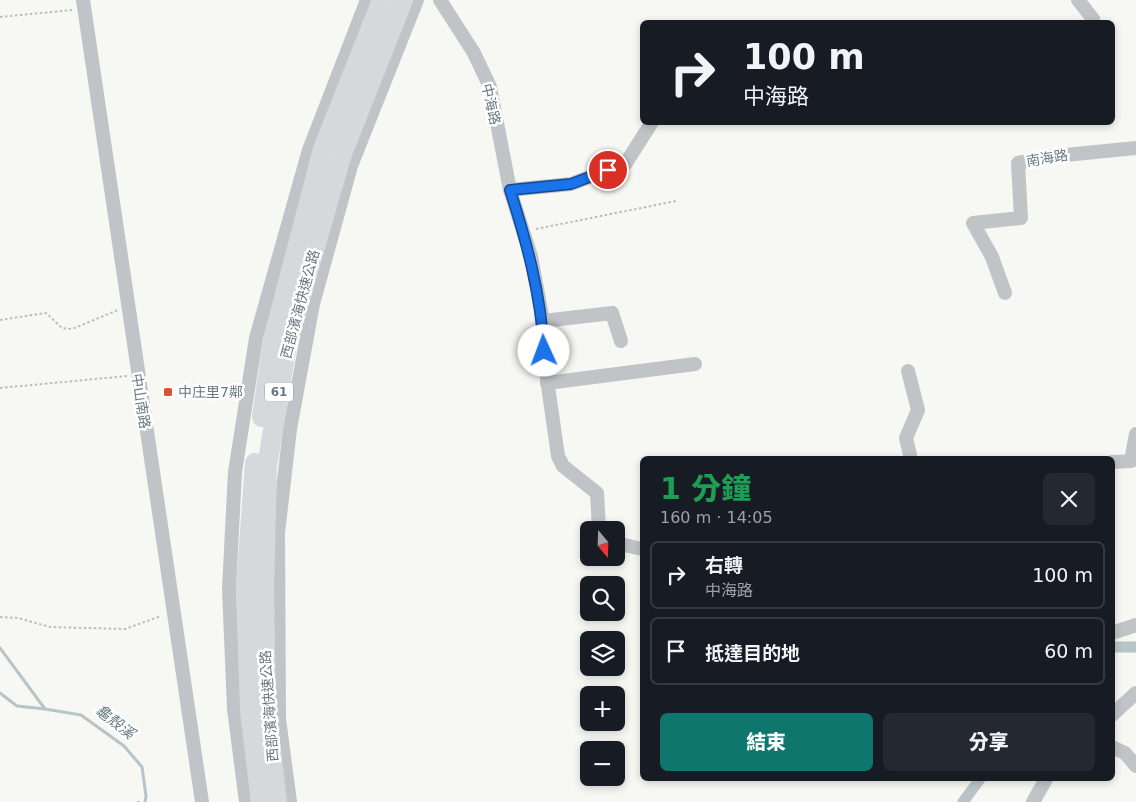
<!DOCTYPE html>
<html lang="zh-TW">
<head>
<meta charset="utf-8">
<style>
	:root { --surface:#171b24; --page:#242831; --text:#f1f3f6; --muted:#9ea1a6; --line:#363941; --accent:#0f766e }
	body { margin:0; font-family:"DejaVu Sans","Noto Sans TC",sans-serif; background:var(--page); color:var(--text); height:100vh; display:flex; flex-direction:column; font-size:19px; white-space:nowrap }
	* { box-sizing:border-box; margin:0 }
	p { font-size:16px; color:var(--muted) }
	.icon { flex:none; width:28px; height:28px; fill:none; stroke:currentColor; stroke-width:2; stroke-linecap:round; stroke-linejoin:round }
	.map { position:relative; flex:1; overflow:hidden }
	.details { position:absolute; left:640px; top:456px; width:475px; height:325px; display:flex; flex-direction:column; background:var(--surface); border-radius:8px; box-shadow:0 2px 8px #0003 }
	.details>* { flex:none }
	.top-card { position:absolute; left:640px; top:20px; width:475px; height:105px; border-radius:8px; box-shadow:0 2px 8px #0003; background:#171b24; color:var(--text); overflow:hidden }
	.needle { width:32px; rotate:161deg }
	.buttons { position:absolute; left:580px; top:521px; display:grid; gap:10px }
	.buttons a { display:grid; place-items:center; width:45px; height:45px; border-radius:8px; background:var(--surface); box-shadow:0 2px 8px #0003; font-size:25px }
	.pin { position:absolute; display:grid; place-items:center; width:42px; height:42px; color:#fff; margin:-21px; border:2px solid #fff; border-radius:50%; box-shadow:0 1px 5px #0007 }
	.me { position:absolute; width:55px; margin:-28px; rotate:358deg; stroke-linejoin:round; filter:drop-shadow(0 0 4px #0008) }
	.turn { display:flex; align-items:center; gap:18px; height:105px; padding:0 20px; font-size:22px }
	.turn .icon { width:65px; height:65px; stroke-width:2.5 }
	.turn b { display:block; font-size:35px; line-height:42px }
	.round { display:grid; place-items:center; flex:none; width:52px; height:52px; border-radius:8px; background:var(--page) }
	.summary { display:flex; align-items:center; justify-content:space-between; height:85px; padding:0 20px }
	h1 { font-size:30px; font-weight:800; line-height:38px; color:#1e9e55 }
	.cta { display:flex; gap:10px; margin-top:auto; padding:10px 20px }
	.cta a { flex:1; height:58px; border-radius:8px; background:var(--accent); color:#fff; font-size:20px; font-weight:800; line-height:58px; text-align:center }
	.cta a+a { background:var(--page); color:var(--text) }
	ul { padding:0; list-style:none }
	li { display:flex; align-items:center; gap:15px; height:68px; margin:0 10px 8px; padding:0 10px; border:2px solid var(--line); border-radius:8px }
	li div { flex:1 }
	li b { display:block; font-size:19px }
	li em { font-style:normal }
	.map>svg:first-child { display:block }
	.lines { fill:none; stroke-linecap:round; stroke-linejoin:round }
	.stream { stroke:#b8c4c7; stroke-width:3 }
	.canal { stroke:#b8c4c7; stroke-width:11 }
	.path { stroke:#babdbf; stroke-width:2; stroke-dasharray:2.5 2.5; stroke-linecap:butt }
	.minor { stroke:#c0c4c7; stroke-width:14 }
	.highway { stroke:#d5d9dc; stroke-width:20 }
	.route-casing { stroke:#114b97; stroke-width:12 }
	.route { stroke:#1a73e8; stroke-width:9 }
	.poi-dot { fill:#d95232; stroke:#fff; stroke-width:2 }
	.labels { text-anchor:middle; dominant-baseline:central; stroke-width:5; stroke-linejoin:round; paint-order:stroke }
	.shield { fill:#fff; stroke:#95a0a8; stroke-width:1 }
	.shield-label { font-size:12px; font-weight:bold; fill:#687883 }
	.street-label { font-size:14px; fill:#687883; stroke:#fff }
	.poi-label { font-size:14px; fill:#687883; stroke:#fff; text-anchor:start }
	.water-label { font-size:15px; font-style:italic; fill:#63797f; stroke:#fff }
</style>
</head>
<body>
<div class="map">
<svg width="1136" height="802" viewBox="0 0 1136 802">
	<rect width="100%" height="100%" fill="#f7f7f4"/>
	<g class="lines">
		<g class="stream">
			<polyline points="0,648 45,709 81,715 124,746 142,767 146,796 145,802"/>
			<polyline points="0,693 17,706 45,709"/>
		</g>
		<g class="canal">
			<polyline points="1112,647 1136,647"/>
			<polyline points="963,802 980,779"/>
		</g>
		<g class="path">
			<polyline points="0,17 72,10"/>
			<polyline points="536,229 676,201"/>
			<polyline points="0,320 46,313 62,328 72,329 118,310"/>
			<polyline points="0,388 127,376"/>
			<polyline points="0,617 18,618 50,627 125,629 161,616"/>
			<polyline points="137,802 140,802"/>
		</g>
		<g class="minor">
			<polyline points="83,0 202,802"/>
			<polyline points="440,0 474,53 490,87 510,190 531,256 543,321 545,365 558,456 563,466 597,493 599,530"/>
			<polyline points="1078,0 1093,19 1092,22"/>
			<polyline points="510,190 571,184 626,163 652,122"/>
			<polyline points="1005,293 992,257 973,223 1021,218 1018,163 1055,156 1136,148"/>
			<polyline points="543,321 612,313 621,341"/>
			<polyline points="908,371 918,410 906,438 911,459"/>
			<polyline points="547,383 695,364"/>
			<polyline points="1112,462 1131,461 1136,434"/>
			<polyline points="616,543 642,549"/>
			<polyline points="1112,633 1136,625"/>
			<polyline points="1112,715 1136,693"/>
			<polyline points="1112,747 1125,753 1136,766"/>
			<polyline points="246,802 234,709 229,589 235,472 256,338 309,150 367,0"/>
			<polyline points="290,802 279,719 278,533 290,429 313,304 351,166 417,0"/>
			<polyline points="1033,802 1046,779"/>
		</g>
		<g class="highway">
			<polyline points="262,417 273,340 323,149 382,0"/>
			<polyline points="255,463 246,586 250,711 261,802"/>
			<polyline points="277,802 266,709 264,589 267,467 287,344 342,154 403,0"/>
		</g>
	</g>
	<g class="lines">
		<defs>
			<path id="route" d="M544 351C541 295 527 243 510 190L571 184 608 170"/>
		</defs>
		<use href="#route" class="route-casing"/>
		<use href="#route" class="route"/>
	</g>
	<rect class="poi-dot" x="163" y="387" width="10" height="10" rx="2.5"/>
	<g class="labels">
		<rect class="shield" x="265" y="382.5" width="28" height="19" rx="4"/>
		<g class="shield-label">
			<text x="279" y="392">61</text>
		</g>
		<g class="street-label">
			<text transform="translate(491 104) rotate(77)">中海路</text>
			<text transform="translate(1047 158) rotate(-9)">南海路</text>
			<text transform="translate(300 304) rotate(-75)">西部濱海快速公路</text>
			<text transform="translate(141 401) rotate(81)">中山南路</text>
			<text transform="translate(269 706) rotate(-94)">西部濱海快速公路</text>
		</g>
		<g class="poi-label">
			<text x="178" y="392">中庄里7鄰</text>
		</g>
		<g class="water-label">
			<text transform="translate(115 722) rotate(38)">龜殼溪</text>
		</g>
	</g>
</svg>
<div class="buttons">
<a><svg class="needle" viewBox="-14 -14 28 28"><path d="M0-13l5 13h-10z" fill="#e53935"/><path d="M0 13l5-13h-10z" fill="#9ea1a6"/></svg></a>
<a><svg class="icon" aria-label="search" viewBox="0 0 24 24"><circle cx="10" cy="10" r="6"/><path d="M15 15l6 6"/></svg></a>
<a><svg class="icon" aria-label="layers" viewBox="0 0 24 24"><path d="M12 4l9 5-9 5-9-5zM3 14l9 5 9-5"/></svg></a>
<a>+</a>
<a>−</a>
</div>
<div class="pin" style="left:608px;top:170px;background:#d93025"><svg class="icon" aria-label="arrive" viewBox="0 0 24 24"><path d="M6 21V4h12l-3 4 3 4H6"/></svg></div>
<svg class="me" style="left:544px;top:351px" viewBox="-20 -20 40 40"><circle r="19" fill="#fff"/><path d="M0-13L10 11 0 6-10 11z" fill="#1a73e8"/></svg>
<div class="top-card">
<div class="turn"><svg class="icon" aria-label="right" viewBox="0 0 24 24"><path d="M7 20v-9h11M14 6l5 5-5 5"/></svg><div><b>100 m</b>中海路</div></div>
</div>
<section class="details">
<div class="summary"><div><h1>1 分鐘</h1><p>160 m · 14:05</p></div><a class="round"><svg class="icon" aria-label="close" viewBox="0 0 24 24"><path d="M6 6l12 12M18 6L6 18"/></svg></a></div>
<ul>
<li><svg class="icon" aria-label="right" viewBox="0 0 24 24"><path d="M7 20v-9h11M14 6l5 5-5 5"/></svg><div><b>右轉</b><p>中海路</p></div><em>100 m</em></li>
<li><svg class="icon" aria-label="arrive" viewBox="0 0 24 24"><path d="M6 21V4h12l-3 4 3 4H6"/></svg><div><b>抵達目的地</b></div><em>60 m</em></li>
</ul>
<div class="cta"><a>結束</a><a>分享</a></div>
</section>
</div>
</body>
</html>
